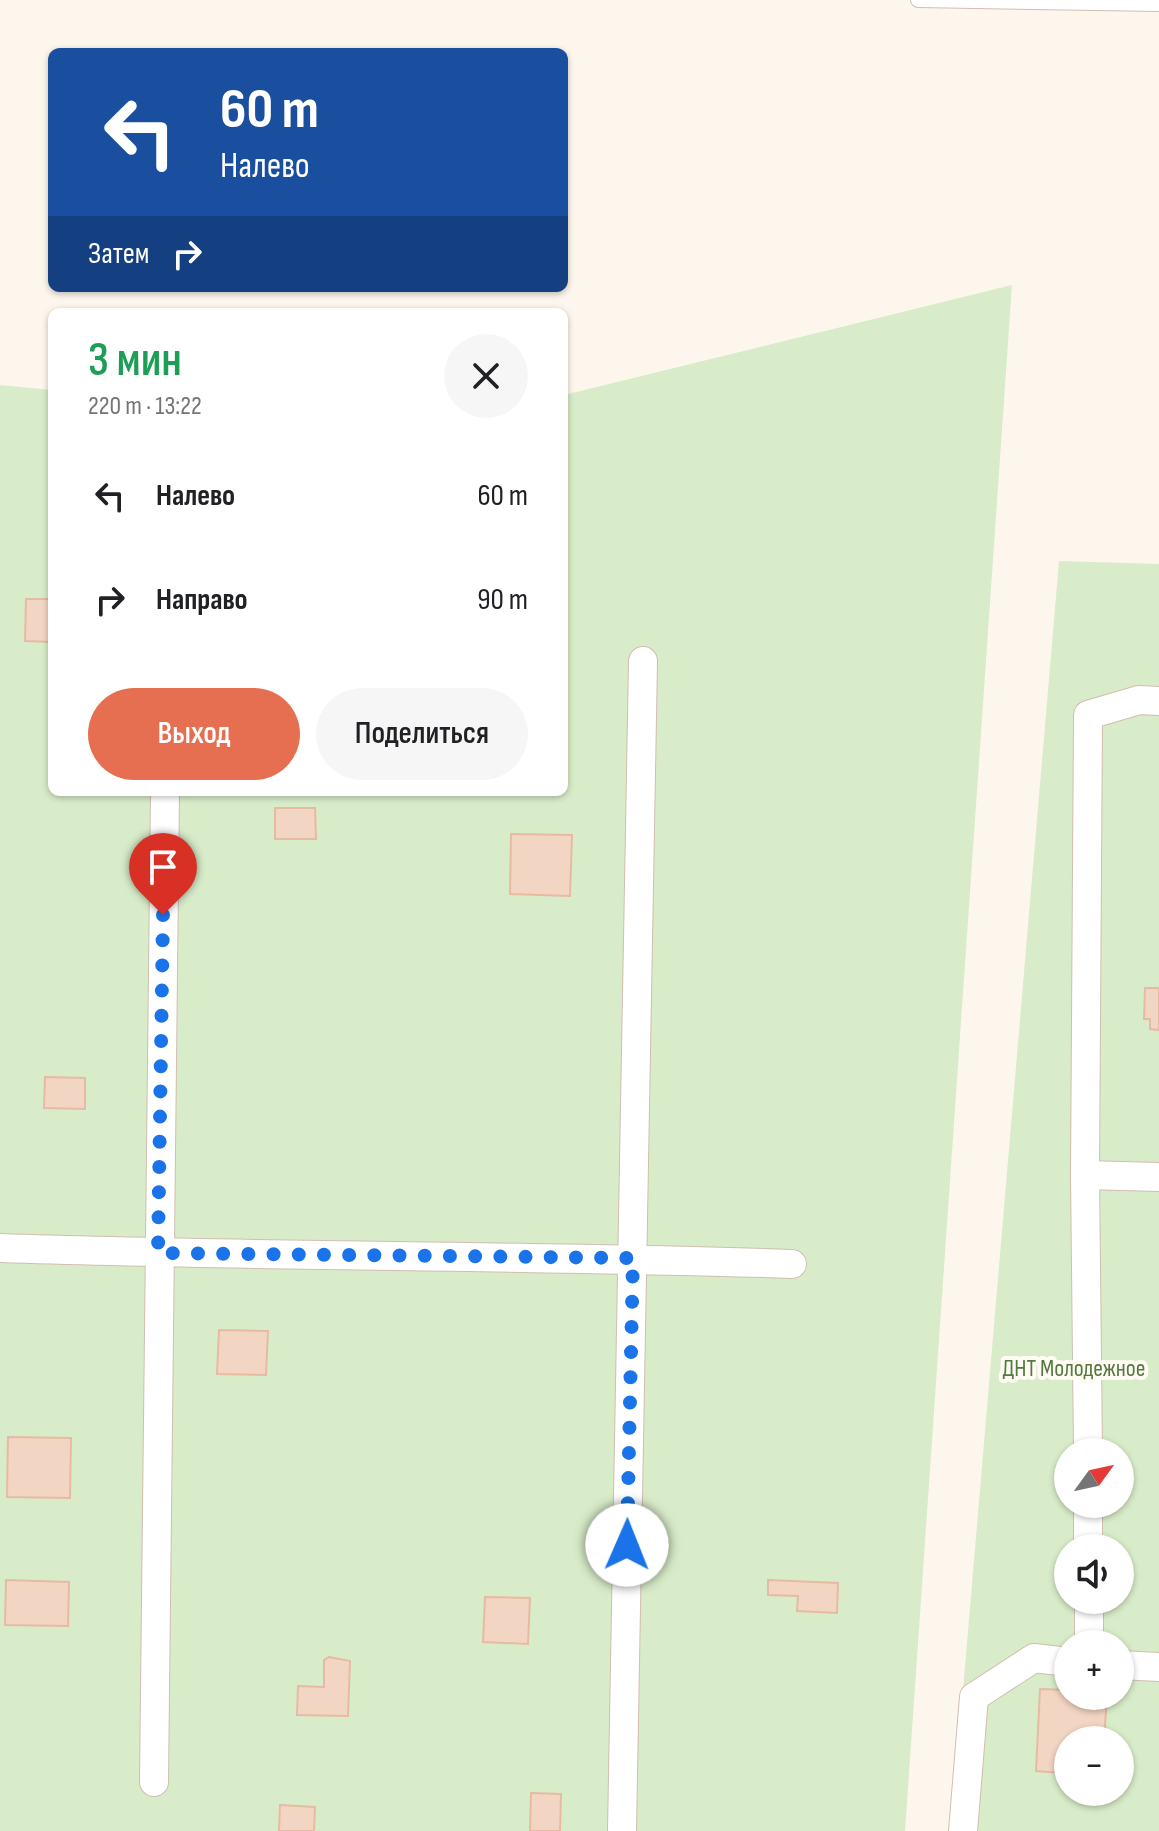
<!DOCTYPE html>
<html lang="ru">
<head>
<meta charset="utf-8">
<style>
	:root { --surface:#fff; --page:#f6f6f6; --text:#202124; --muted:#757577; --accent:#e76f51 }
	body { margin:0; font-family:"Sofia Sans Condensed",sans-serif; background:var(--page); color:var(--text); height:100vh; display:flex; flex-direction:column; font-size:30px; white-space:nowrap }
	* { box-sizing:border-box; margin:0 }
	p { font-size:26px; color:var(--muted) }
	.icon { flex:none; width:44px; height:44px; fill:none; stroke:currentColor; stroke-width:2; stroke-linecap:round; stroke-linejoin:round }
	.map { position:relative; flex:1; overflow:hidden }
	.drawer { position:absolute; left:48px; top:308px; width:520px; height:488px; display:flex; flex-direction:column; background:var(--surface); border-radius:12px; box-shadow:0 2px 6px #0004 }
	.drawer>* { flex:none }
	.hud { position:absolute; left:48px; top:48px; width:520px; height:244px; border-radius:12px; box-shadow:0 2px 6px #0004; background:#1a4fa0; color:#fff; overflow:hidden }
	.needle { width:52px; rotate:57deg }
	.buttons { position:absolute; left:1054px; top:1438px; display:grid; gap:16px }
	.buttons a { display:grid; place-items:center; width:80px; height:80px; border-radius:50%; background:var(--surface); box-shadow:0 2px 6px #0004; font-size:40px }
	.pin { position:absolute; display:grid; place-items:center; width:68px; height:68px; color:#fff; margin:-82px -34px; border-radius:50% 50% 50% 0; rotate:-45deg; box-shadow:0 0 8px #0007 }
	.pin .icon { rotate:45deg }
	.me { position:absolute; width:88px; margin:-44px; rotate:1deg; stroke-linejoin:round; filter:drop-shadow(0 0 6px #0008) }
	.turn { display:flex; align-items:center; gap:28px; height:168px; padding:0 40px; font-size:36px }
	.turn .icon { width:104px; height:104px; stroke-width:2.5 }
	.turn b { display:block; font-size:56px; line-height:68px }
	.then { display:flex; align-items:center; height:76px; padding:0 40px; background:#0003; gap:16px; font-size:30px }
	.round { display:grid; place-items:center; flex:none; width:84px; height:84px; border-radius:42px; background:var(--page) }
	.overview { display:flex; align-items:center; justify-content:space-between; height:136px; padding:0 40px }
	h1 { font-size:48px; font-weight:600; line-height:60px; color:#1e9e55 }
	.cta { display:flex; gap:16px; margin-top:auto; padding:16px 40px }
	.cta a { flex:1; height:92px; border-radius:48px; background:var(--accent); color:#fff; font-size:32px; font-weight:600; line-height:92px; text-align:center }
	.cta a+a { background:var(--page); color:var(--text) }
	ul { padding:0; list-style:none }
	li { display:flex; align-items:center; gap:24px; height:104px; padding:0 40px }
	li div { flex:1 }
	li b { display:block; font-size:30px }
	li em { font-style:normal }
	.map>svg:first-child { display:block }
	.green { fill:#d8ecc9; fill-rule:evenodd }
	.building { fill:#f3d5c3; stroke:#e6bba3; stroke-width:2 }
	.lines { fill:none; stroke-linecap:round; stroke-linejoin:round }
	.lane-casing { stroke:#d1beb0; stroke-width:16 }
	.street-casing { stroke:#d1beb0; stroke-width:30 }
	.lane { stroke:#fff; stroke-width:14 }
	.street { stroke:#fff; stroke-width:28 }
	.route { stroke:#1a73e8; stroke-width:14; stroke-dasharray:0 25.2 }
	.labels { text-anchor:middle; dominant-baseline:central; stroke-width:8; stroke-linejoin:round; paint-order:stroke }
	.park-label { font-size:24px; fill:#537a41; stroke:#fffaf3 }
</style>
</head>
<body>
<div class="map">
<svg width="1159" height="1831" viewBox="0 0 1159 1831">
	<rect width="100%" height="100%" fill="#fdf6ec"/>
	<g class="green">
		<polygon points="1012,285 905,1831 0,1831 0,385 52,390 52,792 564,792 564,395"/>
		<path d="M1059 561 1159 564V1831H951ZM1068 1452H1120V1504H1068ZM1068 1548H1120V1600H1068ZM1068 1644H1120V1696H1068ZM1068 1740H1120V1792H1068Z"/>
	</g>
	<g class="building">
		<polygon points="26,599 52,599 52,642 25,641"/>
		<polygon points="275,808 315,808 316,839 275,839"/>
		<polygon points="511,834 572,835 570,896 510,894"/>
		<polygon points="1145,988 1159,988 1159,1030 1150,1029 1150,1019 1144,1019"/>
		<polygon points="45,1077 85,1078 85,1109 44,1108"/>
		<polygon points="219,1330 268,1331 266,1375 217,1374"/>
		<polygon points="8,1437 71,1438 70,1498 7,1497"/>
		<polygon points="6,1580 69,1582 68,1626 5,1625"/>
		<polygon points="768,1580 838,1583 837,1613 797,1611 798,1596 768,1595"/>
		<polygon points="485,1597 530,1598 528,1644 483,1642"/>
		<polygon points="329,1657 350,1661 348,1716 297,1715 298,1686 324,1687 324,1660"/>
		<polygon points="1040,1689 1068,1690 1068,1696 1107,1696 1104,1740 1068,1740 1068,1760 1062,1773 1036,1771"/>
		<polygon points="531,1793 561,1794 560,1831 530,1831"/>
		<polygon points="280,1805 315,1807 314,1831 279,1831"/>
	</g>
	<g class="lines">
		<defs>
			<polyline id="lane" points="918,0 1159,4"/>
			<g id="street">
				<polyline points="1085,1175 1159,1177"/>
				<path d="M0 1248C264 1257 528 1255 792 1264"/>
				<polyline points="1088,1452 1085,1175 1088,715 1139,700 1159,701"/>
				<polyline points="1088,1504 1088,1548"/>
				<polyline points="1089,1600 1089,1644"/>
				<polyline points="1120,1665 1159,1667"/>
				<polyline points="154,1782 165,792"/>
				<polyline points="622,1831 643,661"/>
				<polyline points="963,1831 974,1697 1034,1658 1068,1662"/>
			</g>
		</defs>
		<use href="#lane" class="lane-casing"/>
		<use href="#street" class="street-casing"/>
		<use href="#lane" class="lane"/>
		<use href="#street" class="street"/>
	</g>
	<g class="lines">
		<polyline class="route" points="163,915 158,1253 633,1258 627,1545"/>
	</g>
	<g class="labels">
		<g class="park-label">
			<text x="1074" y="1368">ДНТ Молодежное</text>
		</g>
	</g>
</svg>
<div class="buttons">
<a><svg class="needle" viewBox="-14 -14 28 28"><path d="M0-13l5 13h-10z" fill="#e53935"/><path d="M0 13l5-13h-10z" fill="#757577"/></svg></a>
<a><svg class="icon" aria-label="sound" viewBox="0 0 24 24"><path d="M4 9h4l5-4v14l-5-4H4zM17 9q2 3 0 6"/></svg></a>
<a>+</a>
<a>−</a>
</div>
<div class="pin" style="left:163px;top:915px;background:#d93025"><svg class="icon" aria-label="arrive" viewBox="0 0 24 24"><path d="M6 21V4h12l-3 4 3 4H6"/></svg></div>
<svg class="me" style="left:627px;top:1545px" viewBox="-20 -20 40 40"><circle r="19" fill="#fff"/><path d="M0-13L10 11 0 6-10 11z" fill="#1a73e8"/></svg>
<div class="hud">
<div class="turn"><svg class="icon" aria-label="left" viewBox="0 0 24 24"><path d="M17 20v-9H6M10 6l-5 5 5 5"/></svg><div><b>60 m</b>Налево</div></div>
<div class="then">Затем<svg class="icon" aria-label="right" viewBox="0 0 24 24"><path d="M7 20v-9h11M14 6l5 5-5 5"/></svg></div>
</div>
<section class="drawer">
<div class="overview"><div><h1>3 мин</h1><p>220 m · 13:22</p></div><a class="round"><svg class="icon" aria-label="close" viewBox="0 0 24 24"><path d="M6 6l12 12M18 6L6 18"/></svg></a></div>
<ul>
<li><svg class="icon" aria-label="left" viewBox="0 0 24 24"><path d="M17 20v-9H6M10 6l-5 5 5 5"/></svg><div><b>Налево</b></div><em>60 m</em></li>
<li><svg class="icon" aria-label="right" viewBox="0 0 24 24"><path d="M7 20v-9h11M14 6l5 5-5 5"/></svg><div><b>Направо</b></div><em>90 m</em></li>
</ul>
<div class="cta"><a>Выход</a><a>Поделиться</a></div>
</section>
</div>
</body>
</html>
